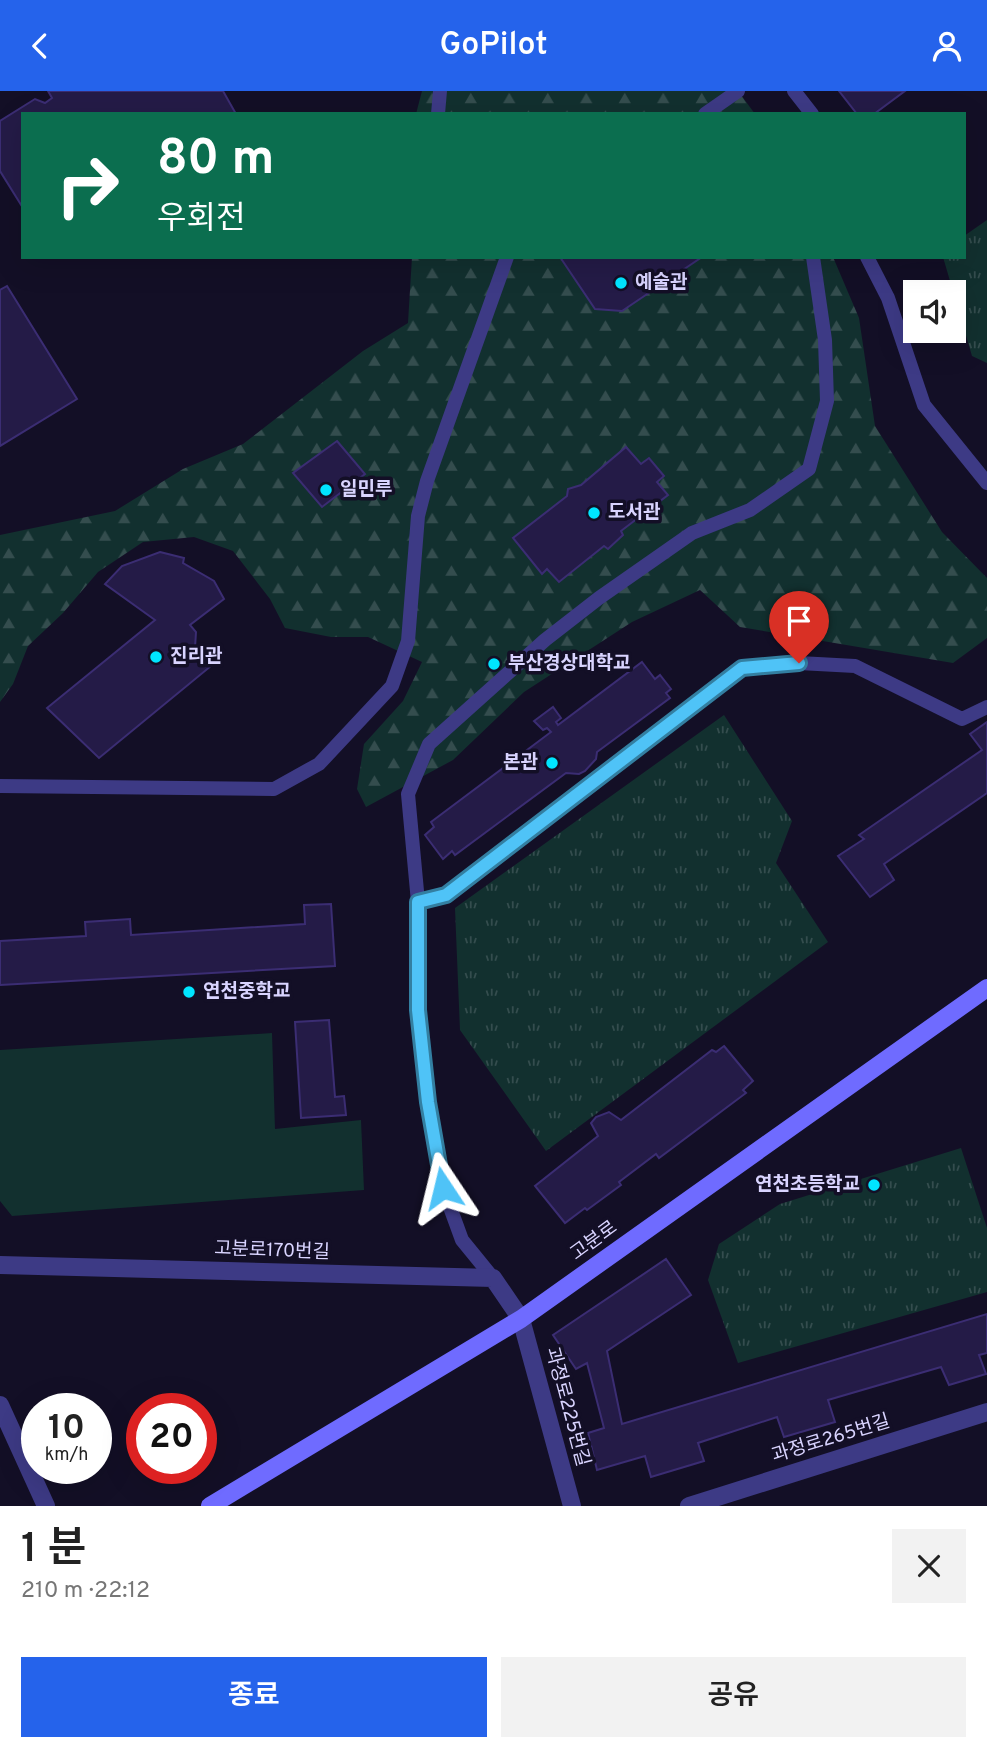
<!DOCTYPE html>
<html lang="ko">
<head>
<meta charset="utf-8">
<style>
	:root { --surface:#fff; --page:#f2f2f2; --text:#222; --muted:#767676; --accent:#2563eb }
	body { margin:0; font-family:Overpass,"Noto Sans KR",sans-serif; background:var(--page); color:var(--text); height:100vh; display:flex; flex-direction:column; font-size:26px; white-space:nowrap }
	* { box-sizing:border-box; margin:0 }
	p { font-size:23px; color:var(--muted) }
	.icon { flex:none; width:38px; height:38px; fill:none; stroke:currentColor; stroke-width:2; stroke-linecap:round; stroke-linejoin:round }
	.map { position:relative; height:1415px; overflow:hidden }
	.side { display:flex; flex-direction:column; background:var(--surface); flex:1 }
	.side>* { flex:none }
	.top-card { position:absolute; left:21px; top:21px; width:945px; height:147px; border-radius:0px; box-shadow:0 7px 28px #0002; background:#0b6e4f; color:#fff; overflow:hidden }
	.tools { position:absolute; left:903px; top:189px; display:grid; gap:14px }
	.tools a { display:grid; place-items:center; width:63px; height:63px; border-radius:0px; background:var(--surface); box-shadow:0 7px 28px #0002; font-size:35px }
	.speed { position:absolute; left:21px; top:1302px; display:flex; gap:14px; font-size:35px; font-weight:700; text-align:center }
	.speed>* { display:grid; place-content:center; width:91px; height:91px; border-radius:50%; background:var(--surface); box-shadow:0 7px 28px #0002; line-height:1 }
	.speed small { font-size:18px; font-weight:400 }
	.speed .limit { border:10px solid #d22; background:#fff; color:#111 }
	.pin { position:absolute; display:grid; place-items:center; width:60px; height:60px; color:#fff; margin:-72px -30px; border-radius:50% 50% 50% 0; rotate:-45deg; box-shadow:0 0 7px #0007 }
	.pin .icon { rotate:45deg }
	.me { position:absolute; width:77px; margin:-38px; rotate:350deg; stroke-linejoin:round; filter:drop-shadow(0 0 5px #0008) }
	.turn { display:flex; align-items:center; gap:24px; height:147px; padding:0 21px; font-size:32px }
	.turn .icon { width:91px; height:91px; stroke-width:2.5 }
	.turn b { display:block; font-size:49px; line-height:60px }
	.round { display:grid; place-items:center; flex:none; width:74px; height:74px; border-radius:0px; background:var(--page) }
	.summary { display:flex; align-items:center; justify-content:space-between; height:119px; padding:0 21px }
	h1 { font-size:42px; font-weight:600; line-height:52px }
	.button { display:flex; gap:14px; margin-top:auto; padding:14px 21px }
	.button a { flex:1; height:80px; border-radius:0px; background:var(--accent); color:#fff; font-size:28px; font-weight:600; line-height:80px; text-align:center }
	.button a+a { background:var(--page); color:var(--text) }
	header { display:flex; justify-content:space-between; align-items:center; height:91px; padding:0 21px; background:var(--accent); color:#fff; font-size:32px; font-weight:600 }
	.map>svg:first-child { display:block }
	.grass { fill:#12302f }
	.forest { fill:url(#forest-firs) }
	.park { fill:url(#park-tufts) }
	.building { fill:#241b47; stroke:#3b2d73; stroke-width:2 }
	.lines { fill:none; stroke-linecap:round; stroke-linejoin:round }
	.lane { stroke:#3d3a85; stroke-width:14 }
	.street { stroke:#3d3a85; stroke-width:18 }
	.secondary { stroke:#6f6bff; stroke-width:18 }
	.route-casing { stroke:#337fa1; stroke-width:18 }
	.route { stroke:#4fc3f7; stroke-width:12 }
	.poi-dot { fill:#00e5ff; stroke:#130f26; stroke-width:2.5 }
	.labels { text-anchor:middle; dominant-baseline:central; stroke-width:7; stroke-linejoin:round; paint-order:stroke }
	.poi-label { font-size:19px; font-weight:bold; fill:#d9d4ff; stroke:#130f26; text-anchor:start }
	.street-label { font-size:19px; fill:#d9d4ff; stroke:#130f26 }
</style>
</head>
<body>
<header><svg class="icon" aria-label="back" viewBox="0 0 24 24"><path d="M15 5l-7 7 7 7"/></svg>GoPilot<svg class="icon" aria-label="person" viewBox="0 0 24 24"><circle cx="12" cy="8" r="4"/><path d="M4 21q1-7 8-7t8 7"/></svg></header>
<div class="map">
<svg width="987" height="1415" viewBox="0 0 987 1415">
	<defs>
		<pattern id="forest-firs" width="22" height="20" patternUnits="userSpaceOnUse" patternTransform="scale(1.75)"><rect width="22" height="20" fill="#12302f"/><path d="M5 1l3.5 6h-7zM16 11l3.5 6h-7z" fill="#344d4e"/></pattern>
		<pattern id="park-tufts" width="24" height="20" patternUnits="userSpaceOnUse" patternTransform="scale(1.75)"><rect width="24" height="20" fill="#12302f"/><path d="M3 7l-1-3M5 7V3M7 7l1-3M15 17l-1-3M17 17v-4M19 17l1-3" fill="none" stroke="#344d4e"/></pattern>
	</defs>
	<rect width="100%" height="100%" fill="#130f26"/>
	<polygon class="grass" points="272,942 275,1038 361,1029 364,1099 12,1125 0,1110 0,959"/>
	<g class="forest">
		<polygon points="422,0 738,0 755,23 416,23"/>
		<polygon points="412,166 833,166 859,227 875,335 942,441 987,487 987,547 953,572 740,536 700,499 632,531 524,601 453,669 366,716 357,698 364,653 403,610 422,571 368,546 331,546 285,537 270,508 233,460 194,446 143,451 98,481 63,522 28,555 13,593 0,611 0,444 115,420 183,378 243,353 363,260 408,232"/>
	</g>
	<g class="park">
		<polygon points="987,129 987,272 972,265 943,166 964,166 964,145"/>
		<polygon points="724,624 792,730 776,772 828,851 546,1060 460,939 455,817"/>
		<polygon points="961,1057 987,1137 987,1201 738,1272 708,1189 719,1153 780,1113"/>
	</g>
	<g class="building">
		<polygon points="48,0 223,0 236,23 23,23 23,117 0,80 0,30 35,8 45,12 52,7"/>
		<polygon points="839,0 905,0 874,23 857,23"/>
		<polygon points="560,166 702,166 622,220 595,218"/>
		<polygon points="7,195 77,308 0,355 0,199"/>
		<polygon points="337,350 365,383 322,416 293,382"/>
		<polygon points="626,356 641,373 649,367 664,385 657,391 668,404 621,440 623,444 608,458 604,455 559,491 547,478 542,483 513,447 567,405 568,398 581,394"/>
		<polygon points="160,461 184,467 183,472 214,490 224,508 190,534 196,541 195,557 211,575 99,667 47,617 155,529 105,493 122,475"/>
		<polygon points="642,571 655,588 660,584 671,598 666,602 670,607 597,661 596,668 585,680 579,683 566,682 455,764 452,760 443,768 425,744 434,736 431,731 551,641 547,637 543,639 534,630 553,616 561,627 556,631 558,634"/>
		<polygon points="987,631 987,702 884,773 894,789 870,806 838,765 864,748 859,744 982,659 970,643"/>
		<polygon points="331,813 335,875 0,894 0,850 86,845 85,831 130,828 131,844 305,833 304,814"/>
		<polygon points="329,929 335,1006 344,1005 346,1024 301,1027 295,931"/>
		<polygon points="724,955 753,990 743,999 746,1002 659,1067 656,1063 619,1091 621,1094 587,1119 585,1117 565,1132 535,1095 598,1045 591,1032 596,1026 609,1021 621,1029 712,959 716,961"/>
		<polygon points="666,1168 691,1204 607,1260 622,1333 987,1223 987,1262 979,1264 986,1283 949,1294 941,1276 828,1309 835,1331 784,1346 777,1326 698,1352 704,1370 651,1386 645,1365 597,1379 588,1342 604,1337 587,1272 576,1278 553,1244"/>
	</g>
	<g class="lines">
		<g class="lane">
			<polyline points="794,0 812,23"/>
			<polyline points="438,23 440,0"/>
			<polyline points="705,23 738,0"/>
			<polyline points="867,166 888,207 924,314 987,392"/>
			<polyline points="0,695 274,698 319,673 392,595 408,550 418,425 427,390 507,166"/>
			<polyline points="418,811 408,703 429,653 545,549 599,507 692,442 750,419 809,378 827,310 825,249 813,166"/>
			<polyline points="493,1187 462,1149 443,1097 428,1011 418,919 418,811 446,804 742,577 799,572 855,575 962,628 987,616"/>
		</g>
		<g class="street">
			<polyline points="0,1174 493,1187 521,1228 572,1415"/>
			<polyline points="0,1314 46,1415"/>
			<polyline points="689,1415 987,1321"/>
		</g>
		<polyline class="secondary" points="210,1415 521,1228 987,897"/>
	</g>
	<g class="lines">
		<defs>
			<polyline id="route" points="443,1097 428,1011 418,919 418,811 446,804 742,577 799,572"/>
		</defs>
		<use href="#route" class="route-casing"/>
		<use href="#route" class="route"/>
	</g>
	<g class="poi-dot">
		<circle cx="621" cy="192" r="7"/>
		<circle cx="326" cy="399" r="7"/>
		<circle cx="594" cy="422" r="7"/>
		<circle cx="156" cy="566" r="7"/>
		<circle cx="494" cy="573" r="7"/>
		<circle cx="552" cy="672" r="7"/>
		<circle cx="189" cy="901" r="7"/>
		<circle cx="874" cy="1094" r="7"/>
	</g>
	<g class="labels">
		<g class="poi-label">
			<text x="635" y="192">예술관</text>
			<text x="340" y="399">일민루</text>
			<text x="608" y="422">도서관</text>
			<text x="170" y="566">진리관</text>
			<text x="508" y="573">부산경상대학교</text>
			<text x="538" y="672" text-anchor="end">본관</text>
			<text x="203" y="901">연천중학교</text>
			<text x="860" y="1094" text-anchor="end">연천초등학교</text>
		</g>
		<g class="street-label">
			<text transform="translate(594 1150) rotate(-36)">고분로</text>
			<text transform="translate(272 1160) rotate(2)">고분로170번길</text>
			<text transform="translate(567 1316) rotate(75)">과정로225번길</text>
			<text transform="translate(831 1348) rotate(-17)">과정로265번길</text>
		</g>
	</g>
</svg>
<div class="tools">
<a><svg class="icon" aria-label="sound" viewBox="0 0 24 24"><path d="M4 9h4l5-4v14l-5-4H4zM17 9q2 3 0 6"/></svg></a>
</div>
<div class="speed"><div>10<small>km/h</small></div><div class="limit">20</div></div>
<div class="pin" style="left:799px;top:572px;background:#d93025"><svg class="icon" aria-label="arrive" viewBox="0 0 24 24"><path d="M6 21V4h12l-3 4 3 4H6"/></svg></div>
<svg class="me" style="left:443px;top:1097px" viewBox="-20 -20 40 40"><path d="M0-17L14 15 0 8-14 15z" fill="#4fc3f7" stroke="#fff" stroke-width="4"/></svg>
<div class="top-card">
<div class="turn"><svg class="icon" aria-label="right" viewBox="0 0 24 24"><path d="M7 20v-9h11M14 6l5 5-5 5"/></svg><div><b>80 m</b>우회전</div></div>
</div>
</div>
<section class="side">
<div class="summary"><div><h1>1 분</h1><p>210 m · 22:12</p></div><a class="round"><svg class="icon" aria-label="close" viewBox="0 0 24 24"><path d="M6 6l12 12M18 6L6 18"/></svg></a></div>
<div class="button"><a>종료</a><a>공유</a></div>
</section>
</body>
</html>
